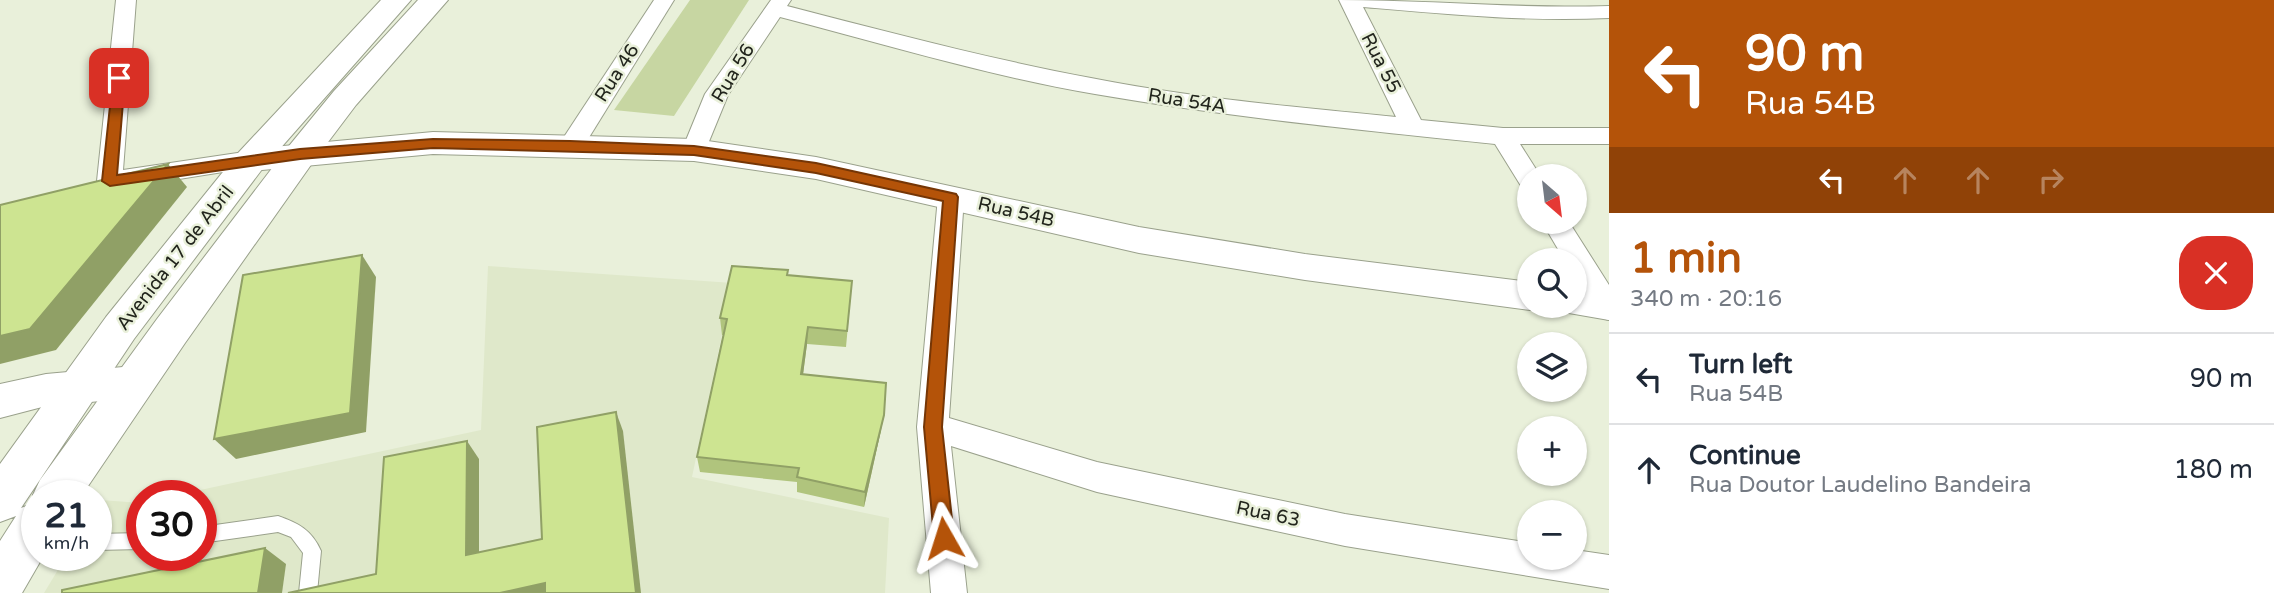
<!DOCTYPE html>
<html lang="en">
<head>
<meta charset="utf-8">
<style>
	:root { --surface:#fff; --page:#f6f6f7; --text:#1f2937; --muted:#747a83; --line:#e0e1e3; --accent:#b45309 }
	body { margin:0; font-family:"Varela Round",sans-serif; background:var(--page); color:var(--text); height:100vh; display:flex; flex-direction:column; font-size:26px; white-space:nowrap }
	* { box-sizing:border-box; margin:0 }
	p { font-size:23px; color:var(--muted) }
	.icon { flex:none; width:38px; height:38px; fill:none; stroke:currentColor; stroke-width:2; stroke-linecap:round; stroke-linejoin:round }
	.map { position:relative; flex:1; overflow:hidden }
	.drawer { display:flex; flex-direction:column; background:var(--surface); width:665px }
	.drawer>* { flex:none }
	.top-card { background:#b45309; color:#fff; overflow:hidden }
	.needle { width:46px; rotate:152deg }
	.buttons { position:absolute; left:1517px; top:164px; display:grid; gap:14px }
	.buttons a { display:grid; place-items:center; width:70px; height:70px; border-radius:50%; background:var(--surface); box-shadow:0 2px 5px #0004; font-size:35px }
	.speed { position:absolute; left:21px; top:480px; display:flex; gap:14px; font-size:35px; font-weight:700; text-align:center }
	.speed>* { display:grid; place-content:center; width:91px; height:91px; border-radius:50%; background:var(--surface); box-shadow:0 2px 5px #0004; line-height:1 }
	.speed small { font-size:18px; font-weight:400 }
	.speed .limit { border:10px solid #d22; background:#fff; color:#111 }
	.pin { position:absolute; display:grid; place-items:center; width:60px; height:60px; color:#fff; margin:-30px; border-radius:14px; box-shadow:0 4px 10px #0006 }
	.me { position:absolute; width:77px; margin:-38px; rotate:354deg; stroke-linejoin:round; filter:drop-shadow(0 0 5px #0008) }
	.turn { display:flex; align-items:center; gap:24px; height:147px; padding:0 21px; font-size:32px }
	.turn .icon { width:91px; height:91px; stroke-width:2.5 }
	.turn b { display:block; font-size:49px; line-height:60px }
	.lanes { display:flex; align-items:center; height:66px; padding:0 21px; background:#0003; justify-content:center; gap:35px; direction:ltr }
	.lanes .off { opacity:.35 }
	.round { display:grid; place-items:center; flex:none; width:74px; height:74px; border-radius:28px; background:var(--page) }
	.headline { display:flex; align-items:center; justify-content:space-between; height:119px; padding:0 21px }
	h1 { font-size:42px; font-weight:800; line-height:52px; color:var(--accent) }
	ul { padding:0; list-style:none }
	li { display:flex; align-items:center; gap:21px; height:91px; padding:0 21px; border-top:2px solid var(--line) }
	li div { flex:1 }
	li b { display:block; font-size:26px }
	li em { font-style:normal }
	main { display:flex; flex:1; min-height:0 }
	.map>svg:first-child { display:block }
	.built { fill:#dfe8ca }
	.green { fill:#c7d6a2 }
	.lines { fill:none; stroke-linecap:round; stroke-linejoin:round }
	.service-casing { stroke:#9aa18c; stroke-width:2 }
	.minor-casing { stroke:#9aa18c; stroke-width:2 }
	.tertiary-casing { stroke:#9aa18c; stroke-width:2 }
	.secondary-casing { stroke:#9aa18c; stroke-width:2 }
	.service { fill:#fff; fill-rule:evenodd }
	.minor { fill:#fff; fill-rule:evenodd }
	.tertiary { fill:#fff; fill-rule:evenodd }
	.secondary { fill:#fff; fill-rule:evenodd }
	.wall { fill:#b0c47d }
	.shaded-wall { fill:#90a066 }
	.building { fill:#cde491; stroke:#90a066; stroke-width:2 }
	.route { fill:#b45309; stroke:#753606; stroke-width:2 }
	.labels { text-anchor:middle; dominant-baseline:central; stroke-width:5; stroke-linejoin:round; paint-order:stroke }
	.street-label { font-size:19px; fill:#22251d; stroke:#e9f0da }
</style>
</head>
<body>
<main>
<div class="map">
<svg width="1609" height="593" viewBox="0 0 1609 593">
	<rect width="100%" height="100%" fill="#e9f0da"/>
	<polygon class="built" points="488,266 733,283 692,477 889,518 885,593 44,593 67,555 96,555 96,507 100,500 142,503 142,555 201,555 201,495 177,495 481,430"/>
	<polygon class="green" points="690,0 749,0 674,116 614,110"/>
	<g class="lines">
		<defs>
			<g id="service">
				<path d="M278 516C298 523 312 530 321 551L317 593H299L303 553 291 537 278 532 201 543V527Z"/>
				<polygon points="142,533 142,549 96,550 96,534"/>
			</g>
			<g id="minor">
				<polygon points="116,0 136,0 123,170 251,151 260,154 263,160 260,166 110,190 101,187 97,181"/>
				<polygon points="654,0 674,0 580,152 571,154 562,152 559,146 562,140"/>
				<path d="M771 0H791L787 6C888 32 989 59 1091 78 1192 98 1294 107 1396 117L1339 0C1429 0 1519 9 1609 6V18C1527 22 1445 14 1363 7L1421 120 1503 128H1609V144H1520L1541 177H1530V189L1521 186 1495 144C1361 130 1228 117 1095 94 989 76 884 44 780 17L728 95 703 156 694 159 685 156 682 150 705 94Z"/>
				<polygon points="951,188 960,190 964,197 949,418 1097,462 1345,514 1530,543 1530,558 1575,558 1575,550 1609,555 1609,589 1345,546 1097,492 951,446 967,593 931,593 917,427 938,197 942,190"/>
				<polygon points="1542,222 1569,222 1609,285 1609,320 1599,317 1575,277 1575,261 1565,261"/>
			</g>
			<g id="tertiary">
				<polygon points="433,132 694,139 816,157 1139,227 1305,254 1530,282 1530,306 1541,306 1530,310 1305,280 1139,253 816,179 694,161 433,154 251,171 240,168 236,160 240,152 251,149"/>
				<polygon points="1575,288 1609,292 1609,320 1563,312 1560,306 1575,306"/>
				<polygon points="134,366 147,371 153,382 147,393 134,398 46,406 0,418 0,384 46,374"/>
			</g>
			<polygon id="secondary" points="381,0 411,0 263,168 134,339 21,508 37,502 33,495 40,480 157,319 289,146 334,91 418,0 448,0 356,105 313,162 185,343 82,495 37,495 37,555 44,555 22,593 0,593 0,541 16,516 0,522 0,464 106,317 239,152"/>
		</defs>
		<use href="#service" class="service-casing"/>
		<use href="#minor" class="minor-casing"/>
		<use href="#tertiary" class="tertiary-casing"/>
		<use href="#secondary" class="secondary-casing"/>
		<use href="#service" class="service"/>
		<use href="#minor" class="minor"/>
		<use href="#tertiary" class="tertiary"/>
		<use href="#secondary" class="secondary"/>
	</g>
	<polygon class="wall" points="788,270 788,275 852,281 846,347 807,344 803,374 881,430 864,507 797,492 797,482 700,472 697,457 723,335 722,335 720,318"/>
	<g class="shaded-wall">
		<polygon points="168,164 187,187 56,350 0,364 0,336"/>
		<polygon points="362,255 376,277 366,432 236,459 214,439"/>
		<polygon points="808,327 807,344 801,390 801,374"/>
		<polygon points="616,412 623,431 641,593 636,593"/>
		<polygon points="884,415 881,430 864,507 865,492"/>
		<polygon points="467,441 479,459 479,571 466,555"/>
		<polygon points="265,548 286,564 282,593 258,593"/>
		<polygon points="545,583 551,593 500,593"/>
	</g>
	<g class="building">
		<polygon points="168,164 30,329 0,336 0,205"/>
		<polygon points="362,255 350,413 214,439 243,275"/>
		<polygon points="732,266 788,270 787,275 852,281 847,331 808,327 801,374 886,383 884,415 865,492 797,477 799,468 697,457 727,319 720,318"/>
		<polygon points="616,412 636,593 545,593 545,583 500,593 288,593 376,574 384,457 467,441 466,555 542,539 537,427"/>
		<polygon points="265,548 258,593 62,593 62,590"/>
	</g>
	<polygon class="route" points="119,73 125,78 117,175 300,149 433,139 570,141 694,146 816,163 956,194 958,197 942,427 954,538 951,544 944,547 937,544 934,538 924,427 943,201 816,173 694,155 433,148 300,159 110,186 102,181 113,78"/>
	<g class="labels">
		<g class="street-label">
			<text transform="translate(1381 63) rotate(63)">Rua 55</text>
			<text transform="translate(617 73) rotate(-57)">Rua 46</text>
			<text transform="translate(733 73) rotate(-59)">Rua 56</text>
			<text transform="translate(1187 101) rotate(9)">Rua 54A</text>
			<text transform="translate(1016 212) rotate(13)">Rua 54B</text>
			<text transform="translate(175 258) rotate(-52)">Avenida 17 de Abril</text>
			<text transform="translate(1268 514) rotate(12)">Rua 63</text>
		</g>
	</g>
</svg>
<div class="buttons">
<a><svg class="needle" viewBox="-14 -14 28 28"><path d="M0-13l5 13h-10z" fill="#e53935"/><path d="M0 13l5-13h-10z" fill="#747a83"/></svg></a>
<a><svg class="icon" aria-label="search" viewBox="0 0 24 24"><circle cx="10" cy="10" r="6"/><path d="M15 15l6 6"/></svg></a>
<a><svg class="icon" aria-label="layers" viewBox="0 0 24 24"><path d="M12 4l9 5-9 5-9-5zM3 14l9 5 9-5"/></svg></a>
<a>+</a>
<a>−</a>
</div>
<div class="speed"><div>21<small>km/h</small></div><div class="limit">30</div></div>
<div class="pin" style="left:119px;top:78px;background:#d93025"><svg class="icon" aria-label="arrive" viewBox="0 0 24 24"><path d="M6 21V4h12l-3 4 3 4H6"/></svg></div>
<svg class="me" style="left:944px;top:538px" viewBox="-20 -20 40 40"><path d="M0-17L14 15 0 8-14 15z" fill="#b45309" stroke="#fff" stroke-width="4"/></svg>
</div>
<section class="drawer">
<div class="top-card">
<div class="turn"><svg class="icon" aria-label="left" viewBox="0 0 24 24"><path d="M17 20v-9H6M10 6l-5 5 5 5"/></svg><div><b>90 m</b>Rua 54B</div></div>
<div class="lanes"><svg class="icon" aria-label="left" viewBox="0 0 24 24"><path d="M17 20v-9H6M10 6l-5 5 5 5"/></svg><svg class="icon off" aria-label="ahead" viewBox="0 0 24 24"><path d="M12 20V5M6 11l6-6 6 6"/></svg><svg class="icon off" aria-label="ahead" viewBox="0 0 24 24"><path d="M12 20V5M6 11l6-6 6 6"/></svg><svg class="icon off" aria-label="right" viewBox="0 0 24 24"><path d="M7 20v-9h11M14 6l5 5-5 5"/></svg></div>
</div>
<div class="headline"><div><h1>1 min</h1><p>340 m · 20:16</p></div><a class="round" style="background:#d93025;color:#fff"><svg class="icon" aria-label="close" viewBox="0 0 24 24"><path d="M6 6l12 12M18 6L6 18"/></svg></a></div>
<ul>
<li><svg class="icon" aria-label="left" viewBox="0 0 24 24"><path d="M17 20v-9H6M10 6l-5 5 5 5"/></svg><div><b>Turn left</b><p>Rua 54B</p></div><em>90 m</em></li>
<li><svg class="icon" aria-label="ahead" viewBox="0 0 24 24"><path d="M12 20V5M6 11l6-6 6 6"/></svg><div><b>Continue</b><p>Rua Doutor Laudelino Bandeira</p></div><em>180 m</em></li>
</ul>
</section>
</main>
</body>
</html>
